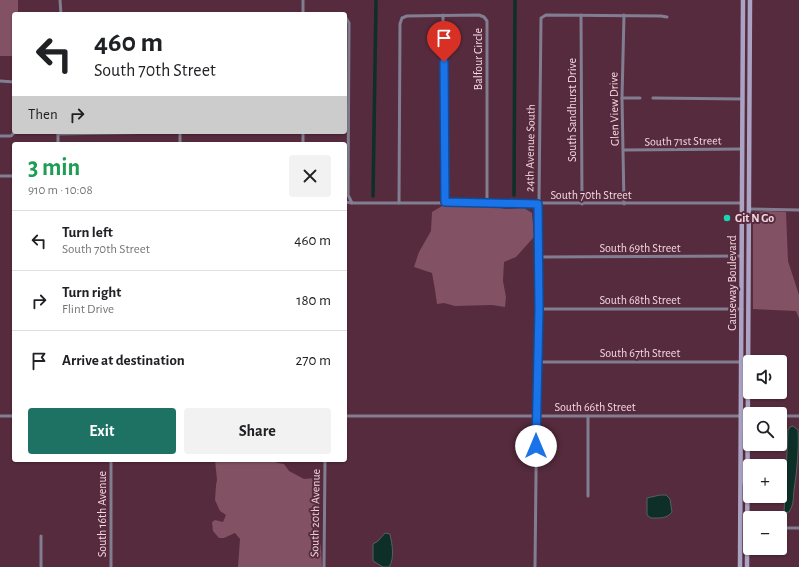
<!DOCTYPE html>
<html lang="en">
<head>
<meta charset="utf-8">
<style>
	:root { --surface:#fff; --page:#f2f2f2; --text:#202124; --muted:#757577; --line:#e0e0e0; --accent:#1d7264 }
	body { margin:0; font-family:"Alegreya Sans",sans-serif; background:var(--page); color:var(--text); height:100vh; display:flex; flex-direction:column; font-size:15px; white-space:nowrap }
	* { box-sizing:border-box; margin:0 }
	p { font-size:13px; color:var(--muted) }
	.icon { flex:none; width:22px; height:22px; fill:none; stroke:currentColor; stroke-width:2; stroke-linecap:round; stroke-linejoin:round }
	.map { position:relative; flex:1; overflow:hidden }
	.panel { position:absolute; left:12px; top:142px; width:335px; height:320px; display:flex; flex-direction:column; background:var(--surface); border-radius:4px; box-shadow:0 1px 3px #0004 }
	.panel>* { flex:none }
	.banner { position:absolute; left:12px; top:12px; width:335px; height:122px; border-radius:4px; box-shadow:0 1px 3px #0004; background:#fff; color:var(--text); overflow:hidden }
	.controls { position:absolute; left:743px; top:355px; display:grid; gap:8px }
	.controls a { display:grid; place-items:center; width:44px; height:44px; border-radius:4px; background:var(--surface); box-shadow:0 1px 3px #0004; font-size:20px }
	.pin { position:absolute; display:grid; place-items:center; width:34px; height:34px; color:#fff; margin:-41px -17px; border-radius:50% 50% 50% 0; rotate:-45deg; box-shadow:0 0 4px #0007 }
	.pin .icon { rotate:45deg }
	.me { position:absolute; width:44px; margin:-22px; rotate:0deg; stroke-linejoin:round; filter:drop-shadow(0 0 3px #0008) }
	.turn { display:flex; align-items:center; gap:14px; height:84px; padding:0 16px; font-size:18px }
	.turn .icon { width:52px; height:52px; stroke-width:2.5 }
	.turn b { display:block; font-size:28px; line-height:34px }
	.then { display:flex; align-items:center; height:38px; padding:0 16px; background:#0003; gap:8px; font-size:15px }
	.round { display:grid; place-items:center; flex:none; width:42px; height:42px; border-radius:4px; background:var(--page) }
	.summary { display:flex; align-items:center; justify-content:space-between; height:68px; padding:0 16px }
	h1 { font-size:24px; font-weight:600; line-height:30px; color:#1e9e55 }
	.primary-button { display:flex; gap:8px; margin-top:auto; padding:8px 16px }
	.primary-button a { flex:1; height:46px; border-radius:4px; background:var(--accent); color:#fff; font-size:16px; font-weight:600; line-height:46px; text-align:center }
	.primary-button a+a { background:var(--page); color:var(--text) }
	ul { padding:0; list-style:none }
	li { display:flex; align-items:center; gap:12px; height:60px; padding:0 16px; border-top:1px solid var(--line) }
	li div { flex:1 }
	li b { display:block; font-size:15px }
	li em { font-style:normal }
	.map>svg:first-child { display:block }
	.green { fill:#825164 }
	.water { fill:#0e2f27; stroke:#53625f }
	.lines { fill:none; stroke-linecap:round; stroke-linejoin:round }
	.canal { stroke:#0e2f27; stroke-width:3.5 }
	.street { stroke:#827e92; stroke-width:3 }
	.secondary { stroke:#aaa3c3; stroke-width:4.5 }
	.route-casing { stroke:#114b97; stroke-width:10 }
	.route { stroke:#1a73e8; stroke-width:7 }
	.poi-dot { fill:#1ad5b2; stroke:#562b3d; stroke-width:1.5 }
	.labels { text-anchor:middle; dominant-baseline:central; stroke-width:4; stroke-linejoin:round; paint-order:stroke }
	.street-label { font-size:12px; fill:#f4d8e2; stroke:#562b3d }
	.poi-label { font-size:12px; font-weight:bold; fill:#f4d8e2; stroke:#562b3d; text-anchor:start }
</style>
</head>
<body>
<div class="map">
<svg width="799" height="567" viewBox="0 0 799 567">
	<rect width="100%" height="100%" fill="#562b3d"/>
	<g class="green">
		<polygon points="0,0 18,0 18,14 14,14 14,56 0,56"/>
		<polygon points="465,205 487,206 506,209 524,208 532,213 534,237 516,257 504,262 503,281 506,297 505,307 492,305 455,306 444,303 437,304 435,290 432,273 414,267 419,252 431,231 432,212 442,206"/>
		<polygon points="767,211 786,212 788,261 799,295 799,318 796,311 753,309 753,212"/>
		<polygon points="215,460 270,460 278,463 284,464 289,471 304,479 315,478 319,487 320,513 317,527 321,548 322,567 238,567 240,539 235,533 224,538 219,538 213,531 212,522 215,520 223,522 226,515 220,511 215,500 216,485 217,480"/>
	</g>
	<g class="water">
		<path d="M793 426 798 430C799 451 797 470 794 490 793 499 794 504 789 512L784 513 788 430 790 427Z"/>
		<path d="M660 495H666L670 499 672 512C667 519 659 518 651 518L647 515V498Z"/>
		<path d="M385 533 390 534C392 544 395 558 389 567H383L373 561V544L378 541Z"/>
	</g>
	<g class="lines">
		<g class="canal">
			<polyline points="514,195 515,0"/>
			<polyline points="373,196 376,1"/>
		</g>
		<g class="street">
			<polyline points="60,0 61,14"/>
			<polyline points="303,0 303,14"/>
			<polyline points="443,15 445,202"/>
			<polyline points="581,15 582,204"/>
			<polyline points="624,15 622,98 624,204"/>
			<polyline points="345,16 349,23 348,195 352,203"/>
			<polyline points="0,81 14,82"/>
			<polyline points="622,98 640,98"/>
			<polyline points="653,98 743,99"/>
			<polyline points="58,134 167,132"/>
			<polyline points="58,134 58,144"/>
			<polyline points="0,136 11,136 15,132"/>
			<polyline points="180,144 180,132"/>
			<polyline points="303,144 303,132"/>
			<polyline points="624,150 742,149"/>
			<polyline points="0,176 14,176"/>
			<polyline points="345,202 352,203 742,203"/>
			<polyline points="399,203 400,24 402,18 407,16 479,15 484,17 487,21 487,202"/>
			<polyline points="749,209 799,210"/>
			<polyline points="539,257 742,256"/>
			<polyline points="539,309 742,309"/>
			<polyline points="537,362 742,362"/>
			<polyline points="0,416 14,416"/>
			<polyline points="345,416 749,416"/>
			<polyline points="588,416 588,496"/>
			<polyline points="780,416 799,416"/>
			<polyline points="111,460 111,567"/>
			<polyline points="780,528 799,528"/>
			<polyline points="41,536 41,567"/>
			<polyline points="324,567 325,460"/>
			<polyline points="535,567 541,18 546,15 661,16 667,17"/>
		</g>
		<g class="secondary">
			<path d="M742 464C745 472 742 483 747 489"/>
			<polyline points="740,567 743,0"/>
			<polyline points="747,567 750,0"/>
		</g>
	</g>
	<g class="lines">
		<defs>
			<polyline id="route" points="444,62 445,202 538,204 539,309 536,446"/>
		</defs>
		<use href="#route" class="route-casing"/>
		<use href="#route" class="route"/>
	</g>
	<circle class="poi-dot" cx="727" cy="218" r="4"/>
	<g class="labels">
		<g class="street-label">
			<text transform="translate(478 59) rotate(-90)">Balfour Circle</text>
			<text transform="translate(614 109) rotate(-91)">Glen View Drive</text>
			<text transform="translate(572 110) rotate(-90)">South Sandhurst Drive</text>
			<text transform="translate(683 141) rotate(-1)">South 71st Street</text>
			<text transform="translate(530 148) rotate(-89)">24th Avenue South</text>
			<text x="591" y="195">South 70th Street</text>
			<text x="640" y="248">South 69th Street</text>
			<text transform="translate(732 283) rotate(-90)">Causeway Boulevard</text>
			<text x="640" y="300">South 68th Street</text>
			<text x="640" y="353">South 67th Street</text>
			<text x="595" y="407">South 66th Street</text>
			<text transform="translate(315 513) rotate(-89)">South 20th Avenue</text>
			<text transform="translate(102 514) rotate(-90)">South 16th Avenue</text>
		</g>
		<g class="poi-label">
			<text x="735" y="218">Git N Go</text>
		</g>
	</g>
</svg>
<div class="controls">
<a><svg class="icon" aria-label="sound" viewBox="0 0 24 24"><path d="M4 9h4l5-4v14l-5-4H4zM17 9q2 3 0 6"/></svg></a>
<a><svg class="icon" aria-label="search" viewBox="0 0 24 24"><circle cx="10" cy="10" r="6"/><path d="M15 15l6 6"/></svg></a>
<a>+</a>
<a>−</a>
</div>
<div class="pin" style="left:444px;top:62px;background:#d93025"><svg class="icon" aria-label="arrive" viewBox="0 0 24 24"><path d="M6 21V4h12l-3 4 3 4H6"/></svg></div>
<svg class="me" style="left:536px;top:446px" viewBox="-20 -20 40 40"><circle r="19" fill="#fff"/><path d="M0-13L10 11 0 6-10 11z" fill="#1a73e8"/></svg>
<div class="banner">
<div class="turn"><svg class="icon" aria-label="left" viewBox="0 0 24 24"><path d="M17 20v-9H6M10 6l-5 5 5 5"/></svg><div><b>460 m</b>South 70th Street</div></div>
<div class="then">Then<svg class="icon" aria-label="right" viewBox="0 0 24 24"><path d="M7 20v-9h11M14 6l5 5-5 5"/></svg></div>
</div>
<section class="panel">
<div class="summary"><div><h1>3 min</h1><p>910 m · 10:08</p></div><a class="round"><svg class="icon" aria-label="close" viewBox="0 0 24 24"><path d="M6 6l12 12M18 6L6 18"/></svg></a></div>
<ul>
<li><svg class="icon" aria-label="left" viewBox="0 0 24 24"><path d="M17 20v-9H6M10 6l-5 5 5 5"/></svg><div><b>Turn left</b><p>South 70th Street</p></div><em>460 m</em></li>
<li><svg class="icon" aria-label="right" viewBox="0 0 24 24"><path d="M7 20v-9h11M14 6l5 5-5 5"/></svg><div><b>Turn right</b><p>Flint Drive</p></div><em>180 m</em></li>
<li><svg class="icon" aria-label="arrive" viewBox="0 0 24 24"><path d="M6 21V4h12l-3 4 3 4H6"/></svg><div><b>Arrive at destination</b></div><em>270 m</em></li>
</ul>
<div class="primary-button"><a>Exit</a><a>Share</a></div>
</section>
</div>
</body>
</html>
